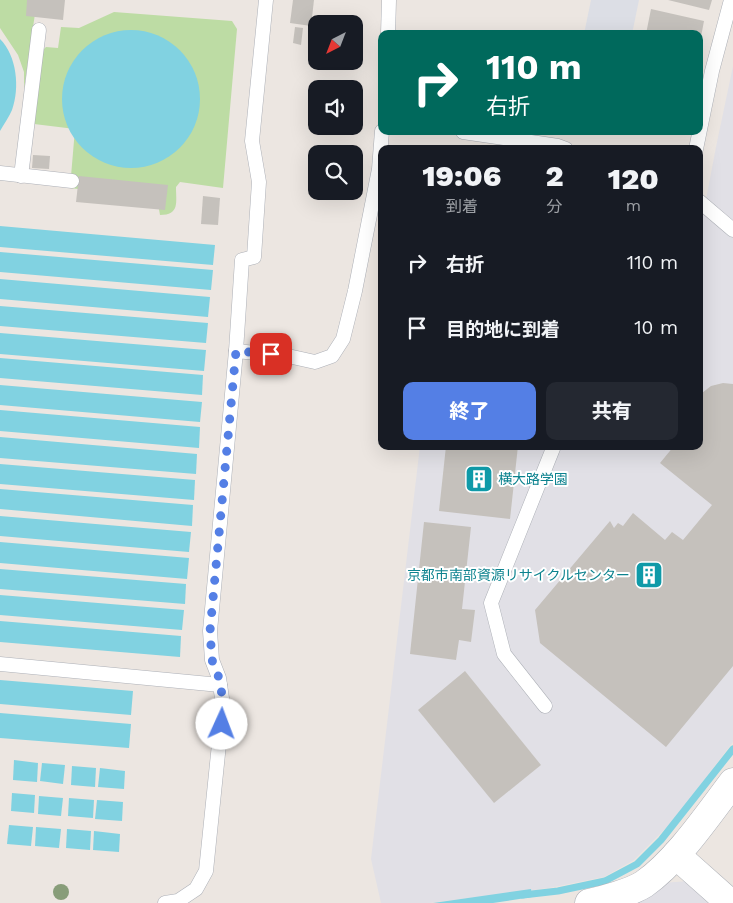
<!DOCTYPE html>
<html lang="ja">
<head>
<meta charset="utf-8">
<style>
	:root { --surface:#171b24; --page:#242831; --text:#f1f3f6; --muted:#9ea1a6; --accent:#547fe5 }
	body { margin:0; font-family:"Work Sans","Noto Sans JP",sans-serif; background:var(--page); color:var(--text); height:100vh; display:flex; flex-direction:column; font-size:19px; white-space:nowrap }
	* { box-sizing:border-box; margin:0 }
	p { font-size:16px; color:var(--muted) }
	.icon { flex:none; width:28px; height:28px; fill:none; stroke:currentColor; stroke-width:2; stroke-linecap:round; stroke-linejoin:round }
	.map { position:relative; flex:1; overflow:hidden }
	.side { position:absolute; left:378px; top:145px; width:325px; height:305px; display:flex; flex-direction:column; background:var(--surface); border-radius:10px; box-shadow:0 5px 20px #0002 }
	.side>* { flex:none }
	.guide { position:absolute; left:378px; top:30px; width:325px; height:105px; border-radius:10px; box-shadow:0 5px 20px #0002; background:#00695c; color:#fff; overflow:hidden }
	.needle { width:32px; rotate:222deg }
	.buttons { position:absolute; left:308px; top:15px; display:grid; gap:10px }
	.buttons a { display:grid; place-items:center; width:55px; height:55px; border-radius:10px; background:var(--surface); box-shadow:0 5px 20px #0002; font-size:25px }
	.pin { position:absolute; display:grid; place-items:center; width:42px; height:42px; color:#fff; margin:-21px; border-radius:10px; box-shadow:0 2px 8px #0006 }
	.me { position:absolute; width:55px; margin:-28px; rotate:2deg; stroke-linejoin:round; filter:drop-shadow(0 0 4px #0008) }
	.turn { display:flex; align-items:center; gap:18px; height:105px; padding:0 25px; font-size:22px }
	.turn .icon { width:65px; height:65px; stroke-width:2.5 }
	.turn b { display:block; font-size:35px; line-height:42px }
	.eta { display:flex; justify-content:space-evenly; align-items:center; height:85px; text-align:center }
	.eta b { font-size:30px; font-weight:800; line-height:35px }
	.cta { display:flex; gap:10px; margin-top:auto; padding:10px 25px }
	.cta a { flex:1; height:58px; border-radius:10px; background:var(--accent); color:#fff; font-size:20px; font-weight:800; line-height:58px; text-align:center }
	.cta a+a { background:var(--page); color:var(--text) }
	ul { padding:0; list-style:none }
	li { display:flex; align-items:center; gap:15px; height:65px; padding:0 25px }
	li div { flex:1 }
	li b { display:block; font-size:19px }
	li em { font-style:normal }
	.map>svg:first-child { display:block }
	.industrial { fill:#e1e0e6 }
	.airport { fill:#dcdee5 }
	.green { fill:#bddca4 }
	.water { fill:#81d2e1 }
	.lines { fill:none; stroke-linecap:round; stroke-linejoin:round }
	.stream { stroke:#81d2e1; stroke-width:7 }
	.building { fill:#c5c1bc }
	.lane-casing { stroke:#adb0b7; stroke-width:15 }
	.street-casing { stroke:#adb0b7; stroke-width:29 }
	.lane { stroke:#fff; stroke-width:14 }
	.street { stroke:#fff; stroke-width:28 }
	.tree { fill:#889d79 }
	.route { stroke:#547fe5; stroke-width:9; stroke-dasharray:0 16.2 }
	.labels { text-anchor:middle; dominant-baseline:central; stroke-width:4; stroke-linejoin:round; paint-order:stroke }
	.culture-label { font-size:14px; fill:#0d838f; stroke:#fff; text-anchor:start }
</style>
</head>
<body>
<div class="map">
<svg width="733" height="903" viewBox="0 0 733 903">
	<rect width="100%" height="100%" fill="#ece6e1"/>
	<g class="industrial">
		<polygon points="733,66 733,742 673,821 634,860 604,877 549,888 429,903 381,903 371,859 420,446 699,446 699,226 701,226 716,147"/>
		<polygon points="688,881 712,903 634,903 663,883"/>
	</g>
	<polygon class="airport" points="591,0 639,0 632,34 584,34"/>
	<g class="green">
		<polygon points="0,0 37,0 24,89 24,72 18,55 0,28"/>
		<path d="M114 12 232 21 237 29 223 188 180 182 176 187C176 202 180 215 160 215L157 198 70 188 75 129 34 124 41 52 46 47 58 48 61 27 79 28Z"/>
	</g>
	<g class="water">
		<circle cx="131" cy="99" r="69"/>
		<path d="M0 39C17 56 20 88 12 110 9 117 4 124 0 131Z"/>
		<polygon points="0,226 215,245 213,265 0,247"/>
		<polygon points="0,252 213,270 211,290 0,272"/>
		<polygon points="0,279 210,297 208,317 0,299"/>
		<polygon points="0,306 208,323 206,343 0,326"/>
		<polygon points="0,333 206,350 204,371 0,354"/>
		<polygon points="0,358 203,375 202,395 0,378"/>
		<polygon points="0,385 202,402 200,422 0,405"/>
		<polygon points="0,410 200,427 199,448 0,431"/>
		<polygon points="0,437 197,454 196,474 0,458"/>
		<polygon points="0,464 195,480 194,500 0,484"/>
		<polygon points="0,489 193,505 192,526 0,509"/>
		<polygon points="0,516 191,532 189,552 0,536"/>
		<polygon points="0,542 189,558 187,579 0,563"/>
		<polygon points="0,569 186,584 185,604 0,589"/>
		<polygon points="0,595 184,610 182,630 0,615"/>
		<polygon points="0,621 181,636 180,657 0,642"/>
		<polygon points="0,680 133,691 131,715 0,704"/>
		<polygon points="0,713 131,724 129,748 0,738"/>
		<polygon points="14,760 38,763 37,782 13,780"/>
		<polygon points="42,763 65,765 63,784 40,781"/>
		<polygon points="72,766 96,768 95,787 71,785"/>
		<polygon points="100,768 125,771 124,789 98,787"/>
		<polygon points="12,793 35,795 34,813 11,811"/>
		<polygon points="39,796 63,798 61,816 38,814"/>
		<polygon points="69,798 94,800 93,818 68,816"/>
		<polygon points="97,800 123,802 122,821 95,819"/>
		<polygon points="9,825 33,827 31,846 7,844"/>
		<polygon points="36,827 61,829 59,848 35,846"/>
		<polygon points="67,829 91,831 90,850 66,848"/>
		<polygon points="94,831 120,834 119,852 93,850"/>
		<polygon points="531,889 532,897 493,903 433,903"/>
	</g>
	<g class="lines">
		<polyline class="stream" points="523,895 558,891 605,881 637,864 661,840 733,749"/>
	</g>
	<g class="building">
		<polygon points="27,0 65,0 63,20 26,16"/>
		<polygon points="293,0 314,0 311,26 290,23"/>
		<polygon points="668,0 712,0 709,10"/>
		<polygon points="651,9 704,21 700,42 699,34 646,34"/>
		<polygon points="295,27 303,28 301,45 293,43"/>
		<polygon points="33,155 50,156 49,169 32,168"/>
		<polygon points="79,176 168,185 165,210 76,202"/>
		<polygon points="203,196 220,198 218,225 201,224"/>
		<polygon points="723,383 733,384 733,666 666,747 540,643 535,610 610,521 614,528 618,523 623,526 633,513 665,540 672,532 683,540 712,505 660,463 674,446 699,446 699,398 702,393 711,386"/>
		<polygon points="446,446 518,446 510,519 439,511"/>
		<polygon points="424,522 471,527 462,609 475,610 471,642 459,640 456,660 410,654"/>
		<polygon points="465,671 541,765 494,803 418,710"/>
	</g>
	<g class="lines">
		<defs>
			<g id="lane">
				<polyline points="388,34 389,0"/>
				<polyline points="463,132 558,146 566,149"/>
				<polyline points="696,149 712,71 731,0"/>
				<polyline points="0,173 72,181"/>
				<polyline points="21,176 39,30"/>
				<polyline points="699,201 733,230"/>
				<polyline points="236,351 288,356 315,362 332,356 343,339 355,291 379,169 382,131"/>
				<polyline points="0,664 220,685"/>
				<polyline points="545,706 504,654 491,603 554,446"/>
				<polyline points="165,903 178,901 196,889 206,871 223,705 219,678 212,660 210,631 236,351 242,260 254,257 259,182 252,141 266,0"/>
			</g>
			<g id="street">
				<polyline points="676,855 730,903"/>
				<path d="M589 903C603 900 632 892 644 884 677 861 708 815 733 782"/>
			</g>
		</defs>
		<use href="#lane" class="lane-casing"/>
		<use href="#street" class="street-casing"/>
		<use href="#lane" class="lane"/>
		<use href="#street" class="street"/>
	</g>
	<circle class="tree" cx="61" cy="892" r="8"/>
	<g class="lines">
		<polyline class="route" points="222,724 224,706 219,678 212,660 210,631 236,351 271,354"/>
	</g>
	<defs>
		<symbol id="building-square" viewBox="-11 -11 22 22"><rect x="-9" y="-9" width="18" height="18" rx="4" fill="#0f9aa8" stroke="#fff"/><path d="M-4-6H4V6H1V3H-1V6H-4ZM-2.5-4.3h1.7v1.8h-1.7ZM.8-4.3h1.7v1.8H.8ZM-2.5-1h1.7V.8h-1.7ZM.8-1h1.7V.8H.8Z" fill="#fff"/></symbol>
	</defs>
	<g fill-rule="evenodd">
		<use href="#building-square" x="463" y="463" width="32" height="32"/>
		<use href="#building-square" x="633" y="559" width="32" height="32"/>
	</g>
	<g class="labels">
		<g class="culture-label">
			<text x="498" y="479">横大路学園</text>
			<text x="630" y="575" text-anchor="end">京都市南部資源リサイクルセンター</text>
		</g>
	</g>
</svg>
<div class="buttons">
<a><svg class="needle" viewBox="-14 -14 28 28"><path d="M0-13l5 13h-10z" fill="#e53935"/><path d="M0 13l5-13h-10z" fill="#9ea1a6"/></svg></a>
<a><svg class="icon" aria-label="sound" viewBox="0 0 24 24"><path d="M4 9h4l5-4v14l-5-4H4zM17 9q2 3 0 6"/></svg></a>
<a><svg class="icon" aria-label="search" viewBox="0 0 24 24"><circle cx="10" cy="10" r="6"/><path d="M15 15l6 6"/></svg></a>
</div>
<div class="pin" style="left:271px;top:354px;background:#d93025"><svg class="icon" aria-label="arrive" viewBox="0 0 24 24"><path d="M6 21V4h12l-3 4 3 4H6"/></svg></div>
<svg class="me" style="left:222px;top:724px" viewBox="-20 -20 40 40"><circle r="19" fill="#fff"/><path d="M0-13L10 11 0 6-10 11z" fill="#547fe5"/></svg>
<div class="guide">
<div class="turn"><svg class="icon" aria-label="right" viewBox="0 0 24 24"><path d="M7 20v-9h11M14 6l5 5-5 5"/></svg><div><b>110 m</b>右折</div></div>
</div>
<section class="side">
<div class="eta">
<div><b>19:06</b><p>到着</p></div>
<div><b>2</b><p>分</p></div>
<div><b>120</b><p>m</p></div>
</div>
<ul>
<li><svg class="icon" aria-label="right" viewBox="0 0 24 24"><path d="M7 20v-9h11M14 6l5 5-5 5"/></svg><div><b>右折</b></div><em>110 m</em></li>
<li><svg class="icon" aria-label="arrive" viewBox="0 0 24 24"><path d="M6 21V4h12l-3 4 3 4H6"/></svg><div><b>目的地に到着</b></div><em>10 m</em></li>
</ul>
<div class="cta"><a>終了</a><a>共有</a></div>
</section>
</div>
</body>
</html>
